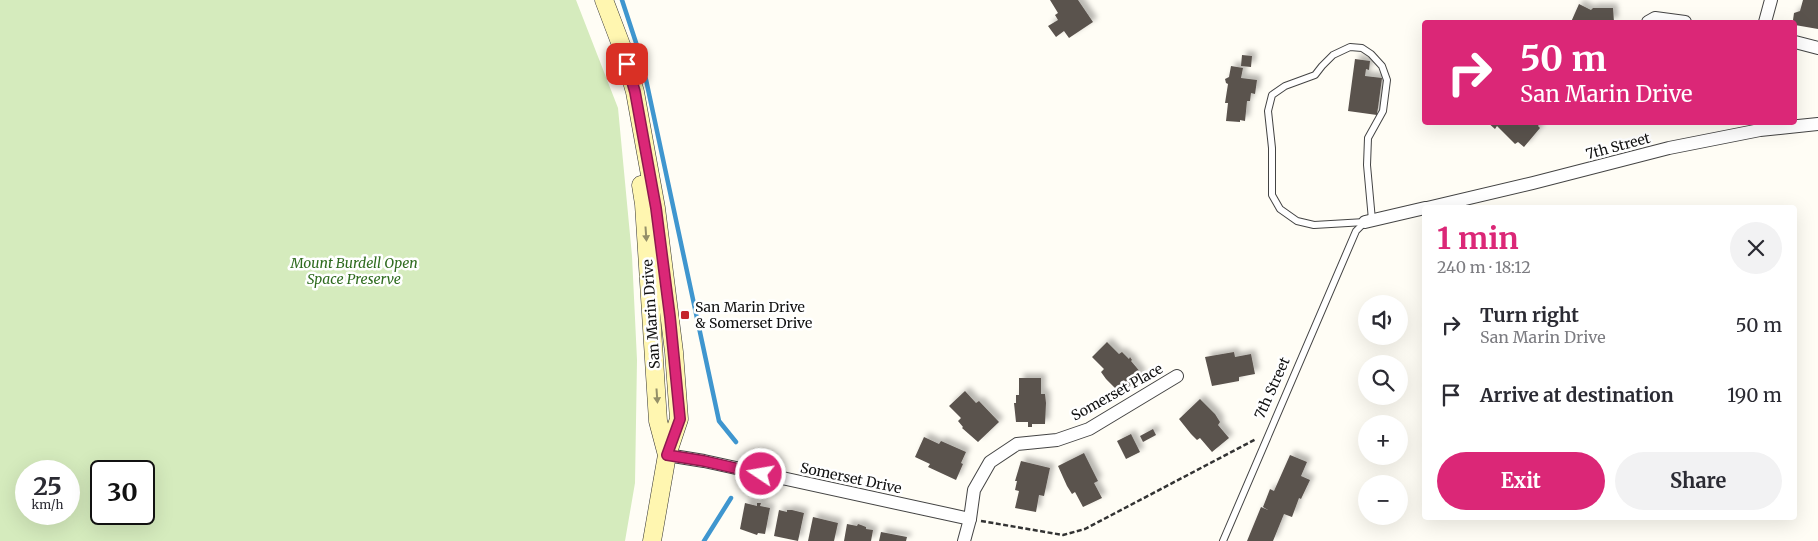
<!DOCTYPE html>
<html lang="en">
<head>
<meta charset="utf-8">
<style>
	:root { --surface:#fff; --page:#f2f2f3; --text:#2b2b33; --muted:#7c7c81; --accent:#db2777 }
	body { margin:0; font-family:Merriweather,serif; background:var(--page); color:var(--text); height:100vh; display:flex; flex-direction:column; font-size:19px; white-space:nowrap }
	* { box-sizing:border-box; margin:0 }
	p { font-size:16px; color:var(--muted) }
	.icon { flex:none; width:28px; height:28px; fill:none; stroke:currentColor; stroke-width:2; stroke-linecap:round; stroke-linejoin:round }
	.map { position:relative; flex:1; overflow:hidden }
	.sheet { position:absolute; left:1422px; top:205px; width:375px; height:315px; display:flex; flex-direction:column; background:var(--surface); border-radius:5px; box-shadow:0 5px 20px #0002 }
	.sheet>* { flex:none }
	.banner { position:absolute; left:1422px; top:20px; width:375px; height:105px; border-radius:5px; box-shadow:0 5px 20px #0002; background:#db2777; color:#fff; overflow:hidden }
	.tools { position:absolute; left:1358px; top:295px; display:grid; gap:10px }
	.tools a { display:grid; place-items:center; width:50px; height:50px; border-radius:50%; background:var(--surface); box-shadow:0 5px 20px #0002; font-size:25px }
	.speed { position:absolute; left:15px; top:460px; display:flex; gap:10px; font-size:25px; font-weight:700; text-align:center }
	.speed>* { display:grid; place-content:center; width:65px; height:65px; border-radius:50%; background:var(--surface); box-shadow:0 5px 20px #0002; line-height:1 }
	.speed small { font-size:12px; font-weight:400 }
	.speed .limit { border:2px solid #111; border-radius:8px; background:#fff; color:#111 }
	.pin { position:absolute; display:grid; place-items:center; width:42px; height:42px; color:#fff; margin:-21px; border-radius:10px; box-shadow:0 2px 8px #0006 }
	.me { position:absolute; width:55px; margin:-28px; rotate:282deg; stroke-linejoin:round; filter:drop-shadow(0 0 4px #0008) }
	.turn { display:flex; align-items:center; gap:18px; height:105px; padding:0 15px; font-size:22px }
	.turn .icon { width:65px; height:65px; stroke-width:2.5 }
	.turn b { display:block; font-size:35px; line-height:42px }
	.round { display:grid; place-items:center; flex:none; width:52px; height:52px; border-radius:26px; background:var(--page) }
	.head { display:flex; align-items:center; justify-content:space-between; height:85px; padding:0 15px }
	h1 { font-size:30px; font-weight:700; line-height:38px; color:var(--accent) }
	.action { display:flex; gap:10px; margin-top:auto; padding:10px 15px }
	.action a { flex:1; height:58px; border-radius:30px; background:var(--accent); color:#fff; font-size:20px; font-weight:700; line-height:58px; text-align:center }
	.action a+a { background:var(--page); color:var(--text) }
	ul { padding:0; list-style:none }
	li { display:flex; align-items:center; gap:15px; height:70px; padding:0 15px }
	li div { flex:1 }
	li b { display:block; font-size:19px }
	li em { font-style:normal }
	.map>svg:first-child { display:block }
	.green { fill:#d5ebbd; fill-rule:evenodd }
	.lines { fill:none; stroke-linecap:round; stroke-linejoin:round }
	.stream { stroke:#3f96cf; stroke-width:4.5 }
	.building { fill:#5a524d; filter:url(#shadow) }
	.lane-casing { stroke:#444; stroke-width:8 }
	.street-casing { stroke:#444; stroke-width:14 }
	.secondary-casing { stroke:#333; stroke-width:19 }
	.path { stroke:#333; stroke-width:2.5; stroke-dasharray:5 2.5; stroke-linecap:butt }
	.lane { stroke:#fff; stroke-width:6 }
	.street { stroke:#fff; stroke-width:12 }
	.secondary { stroke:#fff6b0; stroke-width:18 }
	.oneway { fill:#948f68 }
	.route-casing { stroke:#8e194d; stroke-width:12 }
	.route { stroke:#db2777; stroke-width:9 }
	.poi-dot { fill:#c4262e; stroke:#fff; stroke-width:2 }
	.labels { text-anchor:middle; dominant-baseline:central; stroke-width:5; stroke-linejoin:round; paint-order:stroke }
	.street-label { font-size:14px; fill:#111; stroke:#fff }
	.park-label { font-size:14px; font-style:italic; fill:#2f6b1f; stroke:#fff }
	.poi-label { font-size:14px; fill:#111; stroke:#fff; text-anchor:start }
</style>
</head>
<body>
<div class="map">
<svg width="1818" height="541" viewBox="0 0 1818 541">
	<defs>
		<filter id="shadow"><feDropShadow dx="4.5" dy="-4.5" stdDeviation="2.5" flood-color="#0004"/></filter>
	</defs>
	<rect width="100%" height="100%" fill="#fffdf5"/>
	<path class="green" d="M0 0H576L618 108 632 256 637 360 635 483 625 541H0ZM26 471H69V514H26ZM144 471V514H101V471Z"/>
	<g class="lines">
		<g class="stream">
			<polyline points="622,0 642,61 719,421 736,442"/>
			<polyline points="704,541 731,498"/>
		</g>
	</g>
	<g class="building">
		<polygon points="1050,0 1078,0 1093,22 1069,38 1064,31 1056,37 1048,26 1058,20 1055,15 1058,13"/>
		<polygon points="1803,0 1818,0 1818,29 1795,25 1793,20 1794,13 1800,11"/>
		<polygon points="1579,4 1591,10 1593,8 1613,8 1614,22 1571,22"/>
		<polygon points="1242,55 1252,56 1251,67 1241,66"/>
		<polygon points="1355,59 1370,61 1369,70 1366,69 1365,76 1382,78 1377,115 1348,111"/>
		<polygon points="1231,66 1243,68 1241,78 1257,80 1255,94 1251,93 1250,101 1247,101 1245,121 1240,120 1240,122 1226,121 1228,103 1225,103 1228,84 1226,83 1225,79 1229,77"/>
		<polygon points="1487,122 1541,122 1538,126 1540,128 1524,147 1518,142 1515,144 1497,126 1495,129"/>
		<polygon points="1107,342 1119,354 1122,352 1129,359 1130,357 1132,360 1131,361 1142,374 1121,394 1106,379 1101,372 1104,369 1092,357"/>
		<polygon points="1234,352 1235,357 1251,354 1255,374 1239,377 1239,381 1212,386 1205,357"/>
		<polygon points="1019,378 1041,378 1041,394 1045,394 1046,403 1045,424 1032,424 1032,427 1028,427 1028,422 1016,422 1014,403 1016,403 1016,395 1019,395"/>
		<polygon points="965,391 976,403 979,401 999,422 978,442 962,428 963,427 958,421 961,418 949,406"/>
		<polygon points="1200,399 1215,414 1220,422 1218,425 1229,438 1212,452 1200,438 1197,440 1191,434 1179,419"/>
		<polygon points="1153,429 1156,435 1143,442 1140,436"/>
		<polygon points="1131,434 1140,452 1126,459 1117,441"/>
		<polygon points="924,437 939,444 941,441 966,452 961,463 963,464 956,480 928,467 930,464 915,457"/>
		<polygon points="1084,453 1098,481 1094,483 1102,498 1083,507 1075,492 1072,494 1067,486 1058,466"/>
		<polygon points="1290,455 1307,462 1301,476 1310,480 1301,499 1299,498 1292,517 1284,514 1273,541 1247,541 1261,507 1268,510 1263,507 1270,489 1274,491"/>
		<polygon points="1021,461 1050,468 1044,496 1039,495 1036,512 1015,508 1019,491 1015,490 1017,481 1015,481"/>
		<polygon points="745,503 757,506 757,503 761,503 760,506 770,508 765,534 758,533 757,535 740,529"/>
		<polygon points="779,510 787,512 787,510 792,510 804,513 798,541 774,536"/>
		<polygon points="813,517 838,523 834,541 808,541"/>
		<polygon points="847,524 857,526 858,524 861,525 866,527 866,529 873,530 871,541 844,541"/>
		<polygon points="881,532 907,537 906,541 879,541"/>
	</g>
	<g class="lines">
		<defs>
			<g id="lane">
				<polyline points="1365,222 1314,225 1297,221 1280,209 1272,195 1272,148 1268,111 1272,95 1285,86 1315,75 1322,66 1333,55 1350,47 1362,48 1371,54 1382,66 1387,80 1383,111 1368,138 1367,165 1372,220"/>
				<polyline points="1223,541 1356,231 1365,222"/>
			</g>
			<g id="street">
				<polyline points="1648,22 1655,18 1685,22"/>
				<polyline points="1765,22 1771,0"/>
				<polyline points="1795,42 1818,48"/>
				<polyline points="1427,208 1533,183 1669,148 1760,130 1818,124"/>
				<polyline points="1365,222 1425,208"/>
				<polyline points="667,455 704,461 970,519"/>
				<polyline points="964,541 970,519 974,490 990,462 1017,444 1057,440 1089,429 1177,376"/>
			</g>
			<g id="secondary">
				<polyline points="604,0 623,50 635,92 656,208 674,352 679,419 667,455 652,541"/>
				<polyline points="641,185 644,204 658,421 667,455"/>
			</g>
		</defs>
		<use href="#lane" class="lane-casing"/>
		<use href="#street" class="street-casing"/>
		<use href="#secondary" class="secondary-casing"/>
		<polyline class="path" points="981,521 1063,535 1085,529 1256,439"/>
		<use href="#lane" class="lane"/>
		<use href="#street" class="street"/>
		<use href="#secondary" class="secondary"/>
	</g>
	<defs><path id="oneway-solid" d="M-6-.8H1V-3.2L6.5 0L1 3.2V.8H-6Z" transform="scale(1.25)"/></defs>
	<g class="oneway">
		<use href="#oneway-solid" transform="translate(646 234) rotate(86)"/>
		<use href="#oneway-solid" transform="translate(657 396) rotate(86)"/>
	</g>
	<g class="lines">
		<defs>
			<polyline id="route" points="627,64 635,92 656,208 670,317 680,419 667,455 704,461 761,474"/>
		</defs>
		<use href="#route" class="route-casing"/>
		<use href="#route" class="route"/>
	</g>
	<rect class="poi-dot" x="680" y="310" width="10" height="10" rx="2.5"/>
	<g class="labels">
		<g class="street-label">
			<text transform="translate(1618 146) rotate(-15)">7th Street</text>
			<text transform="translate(651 314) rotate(-94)">San Marin Drive</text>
			<text transform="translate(1272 388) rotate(-66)">7th Street</text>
			<text transform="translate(1117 392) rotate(-29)">Somerset Place</text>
			<text transform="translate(851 478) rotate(12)">Somerset Drive</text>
		</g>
		<g class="park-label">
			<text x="354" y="263">Mount Burdell Open<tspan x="354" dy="16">Space Preserve</tspan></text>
		</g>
		<g class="poi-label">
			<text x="695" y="307">San Marin Drive<tspan x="695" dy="16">&amp; Somerset Drive</tspan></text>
		</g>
	</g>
</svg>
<div class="tools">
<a><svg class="icon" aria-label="sound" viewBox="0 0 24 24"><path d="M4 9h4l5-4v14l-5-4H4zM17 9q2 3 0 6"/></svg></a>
<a><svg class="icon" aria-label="search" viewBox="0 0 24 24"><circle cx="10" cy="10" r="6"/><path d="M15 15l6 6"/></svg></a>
<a>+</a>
<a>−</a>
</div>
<div class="speed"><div>25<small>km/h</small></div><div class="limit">30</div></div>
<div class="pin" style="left:627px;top:64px;background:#d93025"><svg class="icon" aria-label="arrive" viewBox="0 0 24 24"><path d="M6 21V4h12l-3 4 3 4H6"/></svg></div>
<svg class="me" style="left:761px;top:474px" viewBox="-20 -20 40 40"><circle r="17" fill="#db2777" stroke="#fff" stroke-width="3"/><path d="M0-11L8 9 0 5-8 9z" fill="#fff"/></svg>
<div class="banner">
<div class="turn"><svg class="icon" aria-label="right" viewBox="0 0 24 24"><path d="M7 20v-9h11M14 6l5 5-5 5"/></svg><div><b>50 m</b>San Marin Drive</div></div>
</div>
<section class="sheet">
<div class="head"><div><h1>1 min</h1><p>240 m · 18:12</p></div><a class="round"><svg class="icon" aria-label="close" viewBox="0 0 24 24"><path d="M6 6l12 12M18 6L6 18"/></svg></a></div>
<ul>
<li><svg class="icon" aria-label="right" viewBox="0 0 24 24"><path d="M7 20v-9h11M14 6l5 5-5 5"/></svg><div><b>Turn right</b><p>San Marin Drive</p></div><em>50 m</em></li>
<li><svg class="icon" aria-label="arrive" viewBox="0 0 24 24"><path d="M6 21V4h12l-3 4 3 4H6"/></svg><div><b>Arrive at destination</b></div><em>190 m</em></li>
</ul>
<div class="action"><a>Exit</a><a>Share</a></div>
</section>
</div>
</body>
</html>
